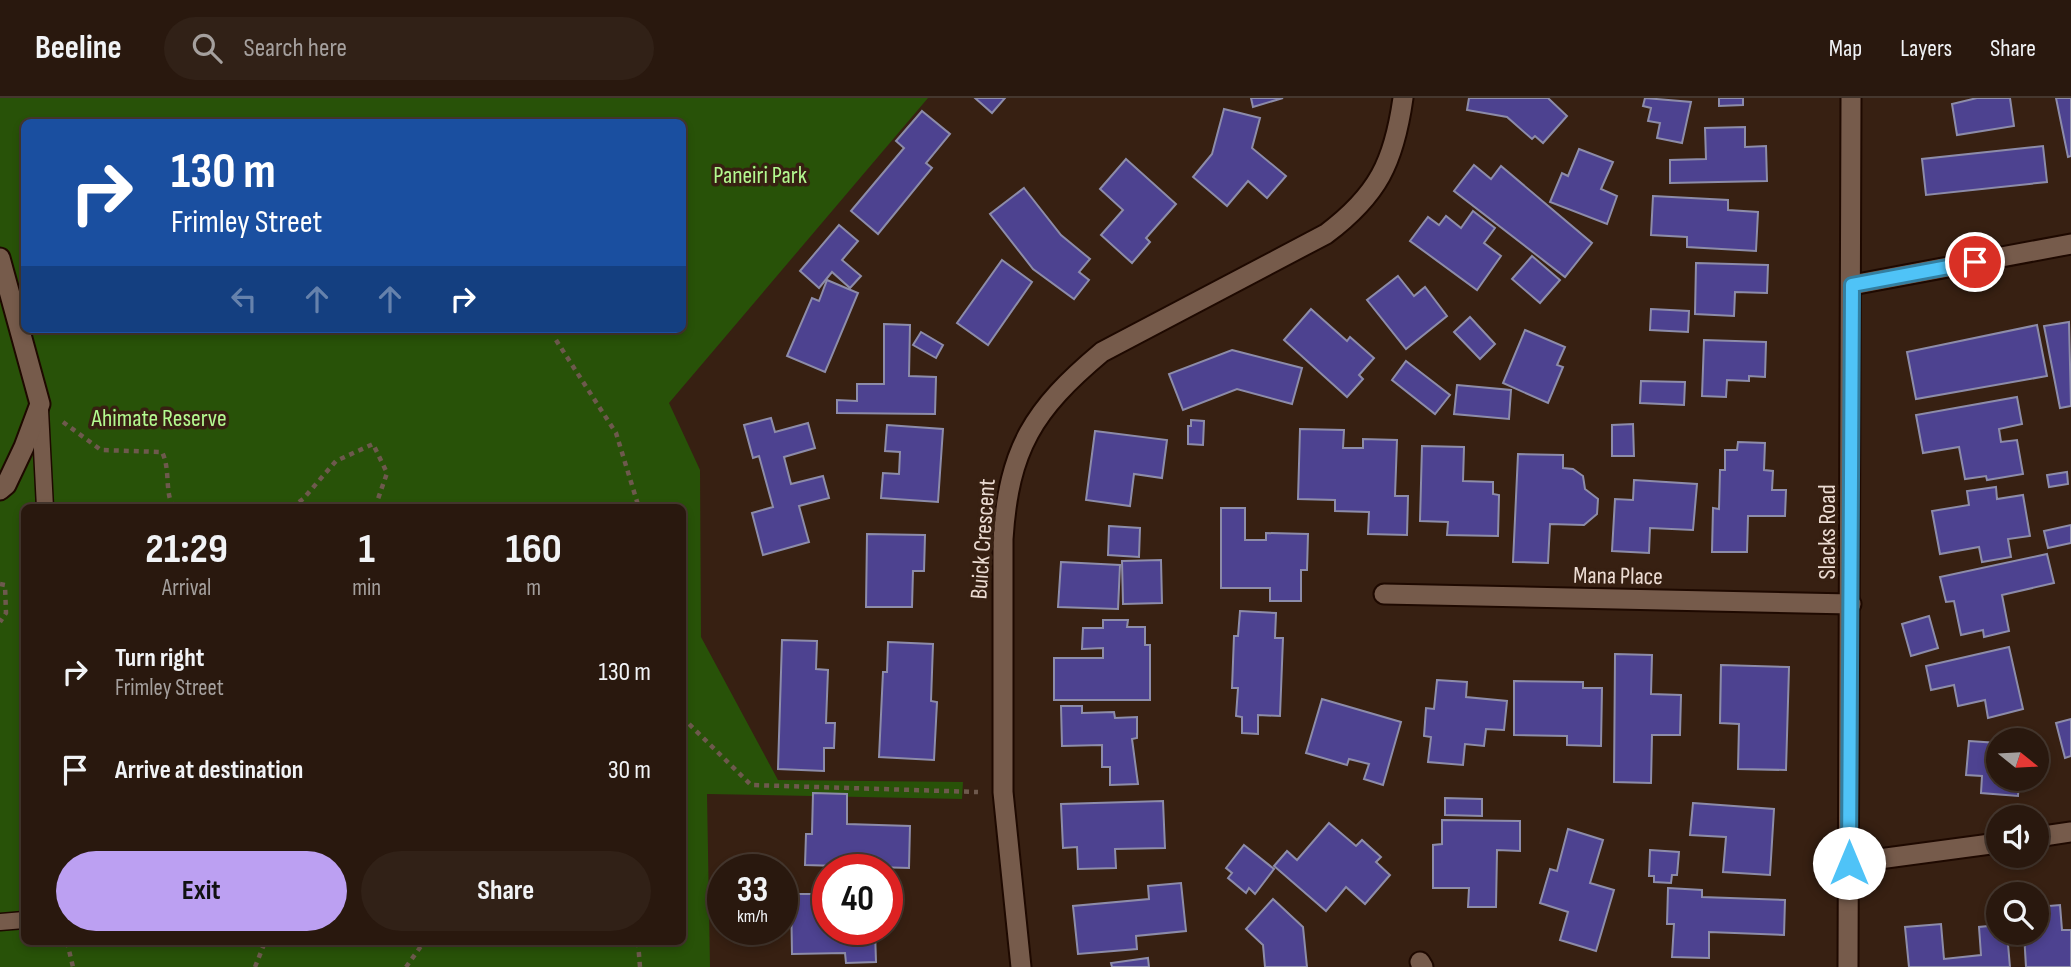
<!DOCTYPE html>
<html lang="en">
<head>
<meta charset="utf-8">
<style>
	:root { --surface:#29180e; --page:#312117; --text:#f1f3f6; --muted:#a5a09e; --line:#45372e; --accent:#bca0f2 }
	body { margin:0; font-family:"Sofia Sans Condensed",sans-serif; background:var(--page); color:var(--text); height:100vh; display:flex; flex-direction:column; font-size:26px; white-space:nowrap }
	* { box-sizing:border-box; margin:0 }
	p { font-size:23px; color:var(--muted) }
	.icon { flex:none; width:38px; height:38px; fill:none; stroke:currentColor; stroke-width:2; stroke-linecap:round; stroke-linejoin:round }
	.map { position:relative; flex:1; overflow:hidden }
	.sheet { position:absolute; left:21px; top:406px; width:665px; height:441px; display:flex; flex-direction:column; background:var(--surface); border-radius:10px; box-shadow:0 4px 10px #0003,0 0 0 2px var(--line) }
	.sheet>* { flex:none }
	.top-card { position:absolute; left:21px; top:21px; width:665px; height:214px; border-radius:10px; box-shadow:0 4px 10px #0003,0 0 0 2px var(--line); background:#1a4fa0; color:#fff; overflow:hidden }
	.needle { width:46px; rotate:108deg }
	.tools { position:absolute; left:1986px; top:630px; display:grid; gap:14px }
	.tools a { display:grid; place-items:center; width:63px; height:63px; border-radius:50%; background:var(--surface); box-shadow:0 4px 10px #0003,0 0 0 2px var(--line); font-size:35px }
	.speed { position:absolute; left:707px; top:756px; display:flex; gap:14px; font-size:35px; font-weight:700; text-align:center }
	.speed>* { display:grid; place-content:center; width:91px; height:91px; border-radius:50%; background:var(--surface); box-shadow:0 4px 10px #0003,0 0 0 2px var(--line); line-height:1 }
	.speed small { font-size:18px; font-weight:400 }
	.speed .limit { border:10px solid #d22; background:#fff; color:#111 }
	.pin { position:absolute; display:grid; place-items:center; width:60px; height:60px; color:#fff; margin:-30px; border:4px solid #fff; border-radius:50%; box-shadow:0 2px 7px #0007 }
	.me { position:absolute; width:77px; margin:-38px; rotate:0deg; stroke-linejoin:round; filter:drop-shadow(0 0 5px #0008) }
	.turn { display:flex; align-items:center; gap:24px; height:147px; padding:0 35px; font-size:32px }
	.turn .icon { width:91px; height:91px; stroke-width:2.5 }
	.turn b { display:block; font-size:49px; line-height:60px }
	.lanes { display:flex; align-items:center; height:66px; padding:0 35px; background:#0003; justify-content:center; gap:35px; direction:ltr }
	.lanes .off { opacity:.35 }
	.eta { display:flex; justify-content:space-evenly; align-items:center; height:119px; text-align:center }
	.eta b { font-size:42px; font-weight:700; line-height:49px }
	.action { display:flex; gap:14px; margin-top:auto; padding:14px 35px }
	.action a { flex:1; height:80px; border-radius:42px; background:var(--accent); color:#111; font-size:28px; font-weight:700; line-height:80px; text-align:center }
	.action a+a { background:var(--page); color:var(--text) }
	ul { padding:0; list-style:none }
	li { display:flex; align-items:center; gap:21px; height:98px; padding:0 35px }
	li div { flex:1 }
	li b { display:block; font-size:26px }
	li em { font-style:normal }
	header { display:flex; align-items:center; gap:42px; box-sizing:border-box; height:98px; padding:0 35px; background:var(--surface); border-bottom:2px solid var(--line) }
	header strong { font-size:33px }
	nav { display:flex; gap:38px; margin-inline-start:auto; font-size:24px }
	.search { width:490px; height:63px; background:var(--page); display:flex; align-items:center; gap:18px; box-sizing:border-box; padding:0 24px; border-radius:38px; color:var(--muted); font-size:26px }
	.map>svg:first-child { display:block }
	.green { fill:#285208; fill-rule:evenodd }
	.building { fill:#4d4290; stroke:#8d8ca9; stroke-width:2 }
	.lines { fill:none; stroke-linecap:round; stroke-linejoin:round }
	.service-casing { stroke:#1e0900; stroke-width:19 }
	.minor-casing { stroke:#1e0900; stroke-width:23 }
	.tertiary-casing { stroke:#1e0900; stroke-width:23 }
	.path { stroke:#6e594d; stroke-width:4.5; stroke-dasharray:5 5; stroke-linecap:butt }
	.service { stroke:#765b4b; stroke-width:16 }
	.minor { stroke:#765b4b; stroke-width:19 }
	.tertiary { stroke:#765b4b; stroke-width:19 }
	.route-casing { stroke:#337fa1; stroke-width:18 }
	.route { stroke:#4fc3f7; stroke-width:12 }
	.labels { text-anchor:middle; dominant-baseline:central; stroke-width:7; stroke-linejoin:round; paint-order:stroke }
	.park-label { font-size:24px; fill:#b4fa90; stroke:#372012 }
	.street-label { font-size:24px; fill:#ecdcd3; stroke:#372012 }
</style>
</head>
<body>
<header>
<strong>Beeline</strong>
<div class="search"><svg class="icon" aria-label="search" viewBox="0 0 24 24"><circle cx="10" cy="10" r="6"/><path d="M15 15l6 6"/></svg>Search here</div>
<nav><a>Map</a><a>Layers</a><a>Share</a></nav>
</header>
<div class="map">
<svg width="2071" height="869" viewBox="0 0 2071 869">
	<rect width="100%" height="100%" fill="#372012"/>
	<path class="green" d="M0 0H928L669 305 700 372 701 539 778 682 963 684 962 701 707 696 710 869H0ZM24 24H682V231H24ZM24 410H682V844H24Z"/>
	<g class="building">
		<polygon points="975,0 1005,0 992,15"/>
		<polygon points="1251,0 1283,0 1253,9"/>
		<polygon points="1469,0 1548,0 1567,18 1543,45 1535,38 1532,41 1507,19 1467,12"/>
		<polygon points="1645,0 1691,4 1682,45 1657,40 1660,25 1648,23 1651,10 1643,8"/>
		<polygon points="1719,0 1743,0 1743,7 1719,8"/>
		<polygon points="1977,0 2010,0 2014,28 1957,37 1952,6"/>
		<polygon points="2056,0 2071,0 2071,58 2068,59"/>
		<polygon points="1224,11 1260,20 1252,50 1286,78 1267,100 1248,83 1227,108 1193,79 1212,56"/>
		<polygon points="922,13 950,36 926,65 932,70 878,136 851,113 904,50 896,43"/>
		<polygon points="1745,29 1745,49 1766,48 1767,83 1670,85 1670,62 1706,61 1705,30"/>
		<polygon points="2043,48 2047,84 1926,97 1922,61"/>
		<polygon points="1579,51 1613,64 1601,91 1617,98 1607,126 1550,104 1562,75 1568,78"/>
		<polygon points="1126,61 1176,106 1146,140 1150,144 1132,165 1101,137 1123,112 1100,91"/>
		<polygon points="1474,67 1491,81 1501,68 1592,145 1565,179 1454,93"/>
		<polygon points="1024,90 1061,137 1090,161 1079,174 1089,182 1074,201 1033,171 990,116"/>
		<polygon points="1653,98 1728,102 1728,112 1758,114 1756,153 1687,149 1687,139 1651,137"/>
		<polygon points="1473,113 1495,130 1484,145 1501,158 1477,192 1410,143 1428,119 1439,127 1446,118 1461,130"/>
		<polygon points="839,127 858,143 842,162 861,178 850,190 832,174 819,190 800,173"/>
		<polygon points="1532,158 1560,182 1540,205 1512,181"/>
		<polygon points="1002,162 1032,184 988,247 957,225"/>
		<polygon points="1696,165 1768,167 1767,195 1735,194 1734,218 1695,216"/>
		<polygon points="1398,178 1414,198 1425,189 1447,218 1406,251 1367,202"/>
		<polygon points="827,182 858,195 825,274 787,258 812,200 819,203"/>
		<polygon points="1311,211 1347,243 1350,239 1374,260 1359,277 1363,281 1347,299 1284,242"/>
		<polygon points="1651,211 1689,213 1688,234 1650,232"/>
		<polygon points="1470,219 1495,246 1480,261 1454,234"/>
		<polygon points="2069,224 2071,308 2060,310 2044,228"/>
		<polygon points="884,226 910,227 909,278 936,279 935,316 837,315 837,302 857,303 857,286 884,286"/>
		<polygon points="2037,227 2047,278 1916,301 1907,254"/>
		<polygon points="1525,232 1565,249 1557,267 1563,269 1548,305 1503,285"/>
		<polygon points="921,234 943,247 936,260 913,247"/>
		<polygon points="1704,242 1766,244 1765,279 1749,278 1749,283 1727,282 1726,299 1702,298"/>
		<polygon points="1232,252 1302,270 1292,306 1237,291 1183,312 1169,276"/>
		<polygon points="1406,263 1450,297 1435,316 1392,282"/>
		<polygon points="1641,283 1685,284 1684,307 1640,305"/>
		<polygon points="1457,287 1511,292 1509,321 1454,316"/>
		<polygon points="2017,299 2022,326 1999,331 2001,344 2017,342 2023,376 1987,382 1986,378 1965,381 1959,349 1923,355 1916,317"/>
		<polygon points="771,320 775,334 808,325 815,350 784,359 791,386 823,378 829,400 799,408 809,444 763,457 752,415 773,409 759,358 753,360 744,327"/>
		<polygon points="1191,322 1204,323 1203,347 1188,346 1188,328 1191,328"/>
		<polygon points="1633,326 1634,358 1612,358 1612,327"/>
		<polygon points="887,327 943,331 938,404 881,400 883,375 899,376 900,354 885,353"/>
		<polygon points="1300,331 1344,332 1343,350 1363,350 1363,341 1397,342 1395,398 1408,398 1407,437 1368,436 1369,414 1335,413 1335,402 1298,401"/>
		<polygon points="1095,333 1167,342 1162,380 1134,376 1130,408 1086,402"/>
		<polygon points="1738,344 1765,345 1764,372 1773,373 1772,392 1786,392 1785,418 1748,418 1747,454 1712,454 1713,410 1719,411 1720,372 1725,372 1725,352 1737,352"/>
		<polygon points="1422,348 1464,349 1463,383 1493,384 1493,396 1499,397 1498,438 1447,437 1448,424 1420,423"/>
		<polygon points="1518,356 1563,357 1563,370 1573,371 1583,378 1585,391 1598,401 1597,416 1584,427 1550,426 1548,465 1513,464"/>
		<polygon points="2067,374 2068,386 2049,389 2047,377"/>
		<polygon points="1634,382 1697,386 1693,432 1650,430 1649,455 1612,453 1615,401 1633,402"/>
		<polygon points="1996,389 1997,401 2023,397 2030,438 2008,441 2011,459 1982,464 1979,449 1940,456 1932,413 1969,407 1967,393"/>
		<polygon points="1221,410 1245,410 1245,442 1266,442 1266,435 1308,436 1307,472 1301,472 1301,503 1270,503 1270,490 1221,490"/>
		<polygon points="2071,427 2071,445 2048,450 2044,433"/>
		<polygon points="1109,428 1140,430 1139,459 1108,457"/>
		<polygon points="867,436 925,437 924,473 913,473 912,509 866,509"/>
		<polygon points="2047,456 2054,485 2002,497 2009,533 1984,539 1983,532 1961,537 1954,503 1946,504 1940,479"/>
		<polygon points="1161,462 1162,505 1123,506 1122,463"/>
		<polygon points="1061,464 1120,467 1118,511 1058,509"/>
		<polygon points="1240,513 1276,515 1275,540 1283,540 1280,618 1258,617 1258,636 1242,635 1242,619 1236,618 1238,590 1232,590 1234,538 1238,538"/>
		<polygon points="1929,518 1938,550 1911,558 1902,526"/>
		<polygon points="1103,522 1128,522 1127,529 1145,529 1145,547 1150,547 1150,602 1054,602 1054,560 1103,560 1103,550 1082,551 1083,530 1103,530"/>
		<polygon points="782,542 817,543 816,571 828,572 826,625 835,625 834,650 824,650 824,673 778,671"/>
		<polygon points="888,544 933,546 931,603 937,604 934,662 879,659 883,574 887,574"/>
		<polygon points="2009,549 2023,611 1988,620 1985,602 1958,608 1954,587 1931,592 1926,568"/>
		<polygon points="1615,556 1652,557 1651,596 1681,597 1680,637 1652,637 1651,685 1614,684"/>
		<polygon points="1721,567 1789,569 1786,672 1738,671 1739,626 1720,625"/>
		<polygon points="1437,582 1467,584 1466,599 1507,603 1504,632 1486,631 1484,648 1465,646 1463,667 1428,664 1431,639 1424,638 1426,610 1434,611"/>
		<polygon points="1514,583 1583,584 1583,590 1602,590 1601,648 1567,647 1567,638 1514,637"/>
		<polygon points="1322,601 1401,624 1383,687 1364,681 1369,666 1349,661 1347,667 1306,655"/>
		<polygon points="1061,608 1082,608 1082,615 1114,614 1115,620 1137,619 1137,640 1132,641 1138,686 1110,687 1110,669 1102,669 1102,647 1062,648"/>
		<polygon points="2071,621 2071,658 2065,660 2056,625"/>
		<polygon points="1969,643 1998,645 1998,681 2019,681 2018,698 1981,695 1982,678 1966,677"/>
		<polygon points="813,695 847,696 847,726 910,728 909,770 805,767 806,736 812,736"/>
		<polygon points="1445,700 1482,701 1482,718 1445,717"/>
		<polygon points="1163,703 1165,750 1115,751 1116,770 1078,771 1077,749 1063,750 1061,706"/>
		<polygon points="1693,705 1774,711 1770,777 1723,774 1726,739 1690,737"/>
		<polygon points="1442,722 1520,723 1520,753 1497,752 1496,809 1468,809 1469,790 1433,790 1433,747 1442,746"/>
		<polygon points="1329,725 1356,748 1362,742 1381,759 1376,764 1390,777 1365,806 1346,789 1326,813 1274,768 1287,753 1297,762"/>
		<polygon points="1568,731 1603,742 1590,785 1614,792 1596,853 1560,842 1568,814 1540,805 1550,771 1557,773"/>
		<polygon points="1244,747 1274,771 1255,796 1249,790 1246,795 1228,780 1232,775 1226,770"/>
		<polygon points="1650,752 1679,754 1677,777 1672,777 1671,785 1654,784 1654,778 1649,778"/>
		<polygon points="1181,785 1186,833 1136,838 1137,851 1078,856 1073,808 1149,801 1148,788"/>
		<polygon points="1668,790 1702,792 1702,799 1785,802 1784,837 1709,834 1709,860 1672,859 1674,826 1667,826"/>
		<polygon points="887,795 890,795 890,833 875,833 876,864 846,865 845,855 792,856 791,796 828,796 828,831 887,831"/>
		<polygon points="1273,801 1303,829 1307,869 1265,869 1263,847 1246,831"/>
		<polygon points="2060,807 2062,832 2071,832 2071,869 2026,869 2024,835 2037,835 2037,809"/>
		<polygon points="1941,826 1944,861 1981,857 1979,829 1998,827 1998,835 2007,835 2010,869 1909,869 1905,829"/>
		<polygon points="1148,860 1149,869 1112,869 1111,865"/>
	</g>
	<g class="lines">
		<defs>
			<g id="service">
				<polyline points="40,312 45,410"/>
				<polyline points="0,824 24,822"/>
			</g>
			<g id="minor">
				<polyline points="0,160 40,306 24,349 6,387 0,392"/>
				<polyline points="1852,187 2071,146"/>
				<polyline points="1384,496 1851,506"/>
				<polyline points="2037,739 2071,734"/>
				<polyline points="1849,765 1998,745"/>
				<polyline points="1420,864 1423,869"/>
				<path d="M1021 869 1003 694V441C1009 350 1033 312 1102 254L1326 136C1378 97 1394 64 1403 0"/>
			</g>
			<polyline id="tertiary" points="1848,869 1851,0"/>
		</defs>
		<use href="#service" class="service-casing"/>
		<use href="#minor" class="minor-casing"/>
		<use href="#tertiary" class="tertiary-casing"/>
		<g class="path">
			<polyline points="556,242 616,335 639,410"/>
			<path d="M63 324 101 352 162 354C171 372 164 395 174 410"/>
			<polyline points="291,410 303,401 336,363 373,346 387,375 378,401 381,410"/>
			<polyline points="0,486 5,487 6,515 0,524"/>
			<polyline points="682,619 751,687 978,694"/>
			<polyline points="67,844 73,869"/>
			<polyline points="638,844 640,869"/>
			<polyline points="255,869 265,844"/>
			<polyline points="406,869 424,844"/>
		</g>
		<use href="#service" class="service"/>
		<use href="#minor" class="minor"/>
		<use href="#tertiary" class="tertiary"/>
	</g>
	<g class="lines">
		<defs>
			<polyline id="route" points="1849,765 1852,187 1975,164"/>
		</defs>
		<use href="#route" class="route-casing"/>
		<use href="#route" class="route"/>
	</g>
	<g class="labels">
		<g class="park-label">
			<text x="760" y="77">Paneiri Park</text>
			<text x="159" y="320">Ahimate Reserve</text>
		</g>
		<g class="street-label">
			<text transform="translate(1827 434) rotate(-90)">Slacks Road</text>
			<text transform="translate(983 441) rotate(-86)">Buick Crescent</text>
			<text transform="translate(1618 478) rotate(1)">Mana Place</text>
		</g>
	</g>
</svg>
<div class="tools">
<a><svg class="needle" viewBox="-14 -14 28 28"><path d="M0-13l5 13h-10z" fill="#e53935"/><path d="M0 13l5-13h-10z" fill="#a5a09e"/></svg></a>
<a><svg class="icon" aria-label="sound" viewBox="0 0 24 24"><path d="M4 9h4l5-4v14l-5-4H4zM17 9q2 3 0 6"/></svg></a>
<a><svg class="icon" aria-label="search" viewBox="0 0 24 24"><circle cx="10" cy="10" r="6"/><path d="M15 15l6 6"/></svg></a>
</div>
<div class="speed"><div>33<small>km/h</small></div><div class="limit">40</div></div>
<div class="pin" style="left:1975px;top:164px;background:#d93025"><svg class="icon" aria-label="arrive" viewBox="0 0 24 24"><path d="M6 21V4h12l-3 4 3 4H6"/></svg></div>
<svg class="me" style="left:1849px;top:765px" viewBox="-20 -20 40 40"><circle r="19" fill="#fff"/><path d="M0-13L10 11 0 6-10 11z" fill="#4fc3f7"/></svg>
<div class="top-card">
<div class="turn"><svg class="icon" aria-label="right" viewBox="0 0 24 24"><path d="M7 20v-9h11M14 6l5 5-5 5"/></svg><div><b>130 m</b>Frimley Street</div></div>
<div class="lanes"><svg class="icon off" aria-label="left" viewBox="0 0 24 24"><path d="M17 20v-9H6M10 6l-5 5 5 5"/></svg><svg class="icon off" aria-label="ahead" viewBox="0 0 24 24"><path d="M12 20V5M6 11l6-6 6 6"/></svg><svg class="icon off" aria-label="ahead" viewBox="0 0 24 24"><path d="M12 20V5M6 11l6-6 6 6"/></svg><svg class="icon" aria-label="right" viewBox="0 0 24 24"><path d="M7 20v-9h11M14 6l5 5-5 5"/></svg></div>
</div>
<section class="sheet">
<div class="eta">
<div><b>21:29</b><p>Arrival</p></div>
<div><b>1</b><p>min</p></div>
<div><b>160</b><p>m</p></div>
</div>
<ul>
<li><svg class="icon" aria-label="right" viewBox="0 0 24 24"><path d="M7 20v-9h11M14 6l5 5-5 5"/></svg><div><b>Turn right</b><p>Frimley Street</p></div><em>130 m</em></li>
<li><svg class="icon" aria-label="arrive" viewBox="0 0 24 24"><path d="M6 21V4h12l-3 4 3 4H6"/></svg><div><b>Arrive at destination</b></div><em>30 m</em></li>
</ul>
<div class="action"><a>Exit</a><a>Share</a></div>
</section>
</div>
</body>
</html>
